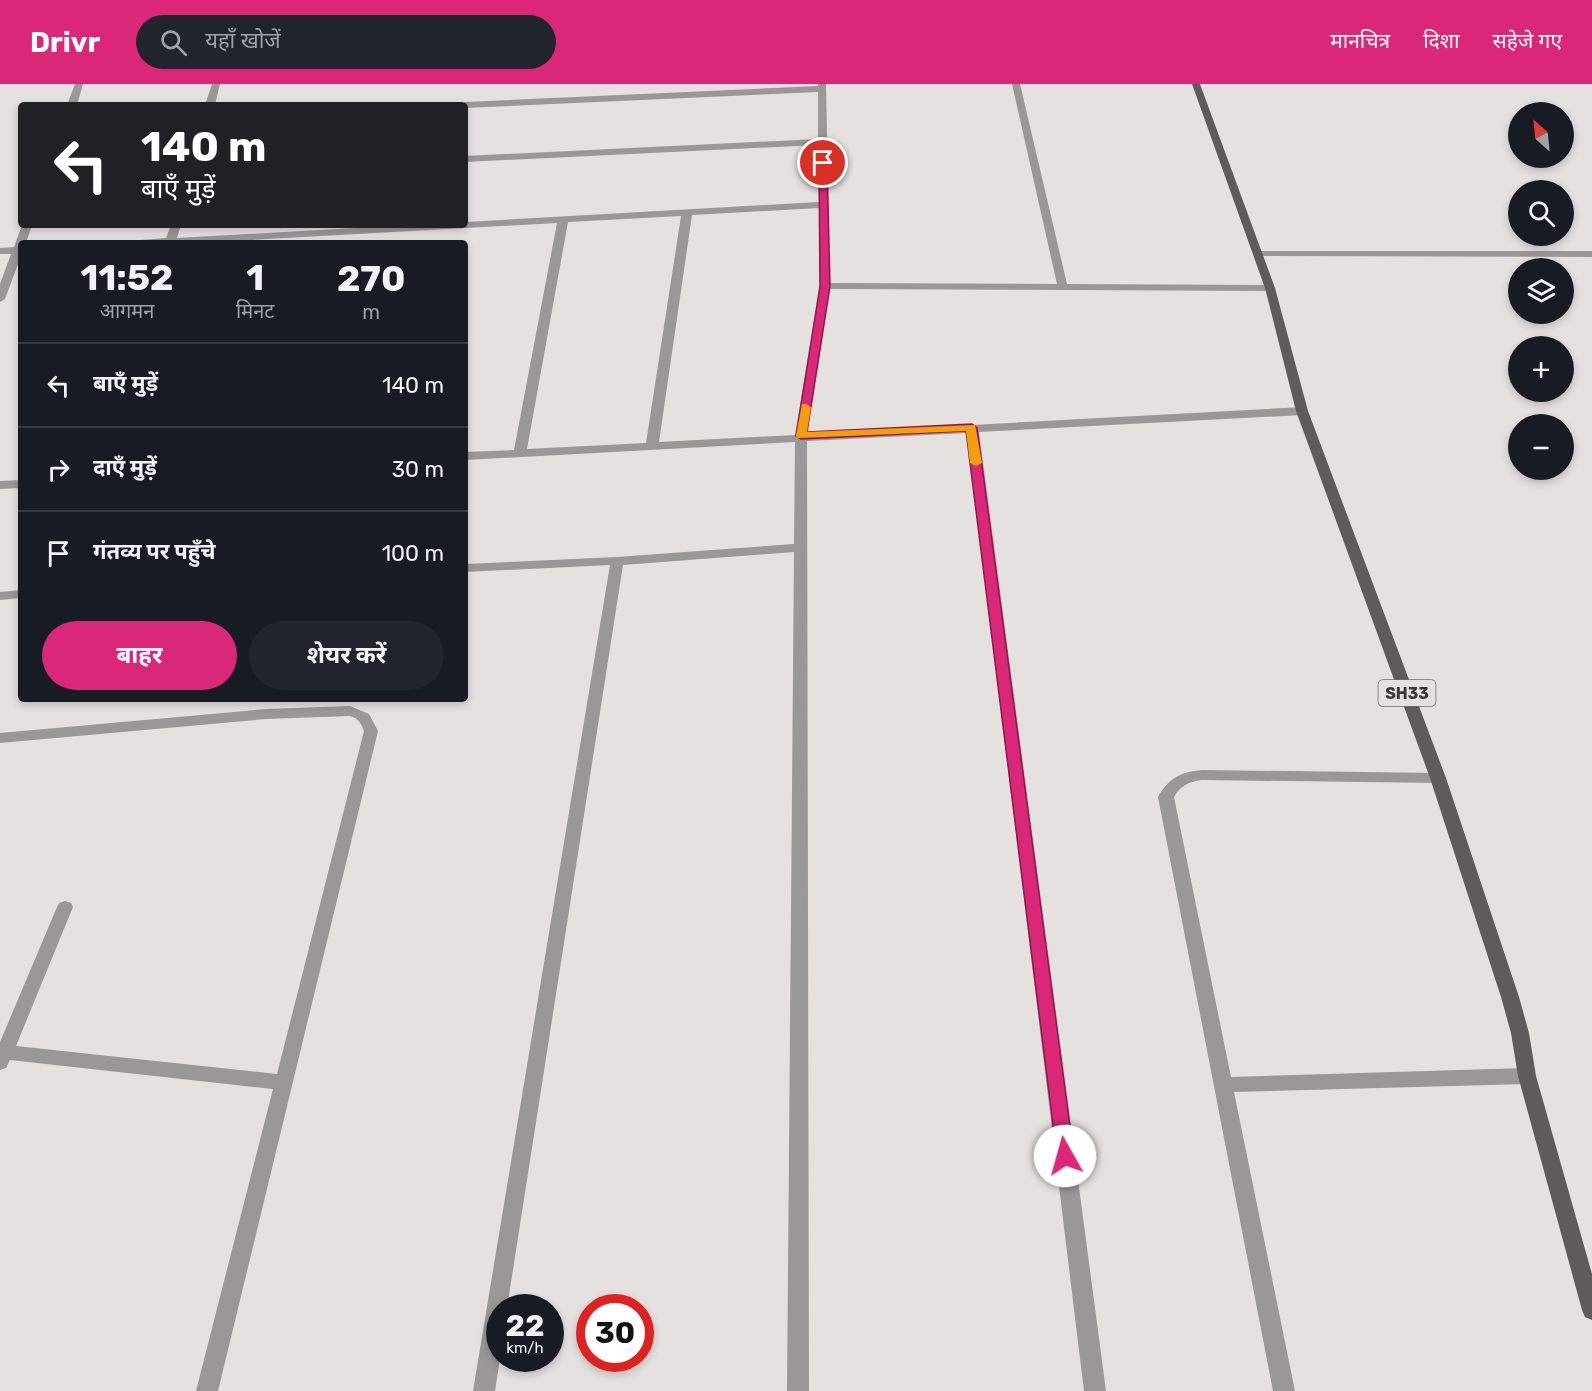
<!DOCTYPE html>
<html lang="hi">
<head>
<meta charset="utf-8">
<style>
	:root { --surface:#171b24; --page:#20242c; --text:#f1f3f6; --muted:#9ea1a6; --line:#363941; --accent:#db2777 }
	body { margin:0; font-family:Rubik,"Noto Sans Devanagari",sans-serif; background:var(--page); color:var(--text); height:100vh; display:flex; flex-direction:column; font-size:22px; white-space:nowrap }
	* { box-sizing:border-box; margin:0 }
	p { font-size:20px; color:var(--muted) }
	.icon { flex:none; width:33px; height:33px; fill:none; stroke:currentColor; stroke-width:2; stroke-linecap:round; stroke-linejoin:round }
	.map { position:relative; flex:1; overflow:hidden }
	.panel { position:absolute; left:18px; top:156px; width:450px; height:462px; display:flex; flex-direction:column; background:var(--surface); border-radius:6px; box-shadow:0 3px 9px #0003 }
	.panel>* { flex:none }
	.top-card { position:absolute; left:18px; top:18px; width:450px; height:126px; border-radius:6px; box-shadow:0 3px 9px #0003; background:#202124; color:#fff; overflow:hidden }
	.needle { width:39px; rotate:333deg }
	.controls { position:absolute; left:1508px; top:18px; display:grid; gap:12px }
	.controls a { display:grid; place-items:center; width:66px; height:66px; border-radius:50%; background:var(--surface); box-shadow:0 3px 9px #0003; font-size:30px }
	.speed { position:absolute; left:486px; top:1210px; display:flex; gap:12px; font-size:30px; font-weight:700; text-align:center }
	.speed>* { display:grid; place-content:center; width:78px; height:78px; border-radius:50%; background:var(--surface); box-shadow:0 3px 9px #0003; line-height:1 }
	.speed small { font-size:15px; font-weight:400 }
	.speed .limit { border:9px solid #d22; background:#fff; color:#111 }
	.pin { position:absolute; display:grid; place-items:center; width:51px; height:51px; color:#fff; margin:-26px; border:3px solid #fff; border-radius:50%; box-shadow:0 2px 6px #0007 }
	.me { position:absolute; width:66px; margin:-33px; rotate:353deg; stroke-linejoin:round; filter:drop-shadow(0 0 4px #0008) }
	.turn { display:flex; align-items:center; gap:21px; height:126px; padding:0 24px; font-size:27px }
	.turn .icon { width:78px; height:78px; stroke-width:2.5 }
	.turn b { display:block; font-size:42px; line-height:51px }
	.eta { display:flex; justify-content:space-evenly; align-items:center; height:102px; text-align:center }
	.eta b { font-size:36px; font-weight:700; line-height:42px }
	.button { display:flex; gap:12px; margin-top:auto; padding:12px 24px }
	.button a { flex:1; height:69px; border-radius:36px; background:var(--accent); color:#fff; font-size:24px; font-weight:700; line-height:69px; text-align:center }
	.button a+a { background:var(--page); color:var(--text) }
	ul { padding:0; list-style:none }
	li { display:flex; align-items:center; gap:18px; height:84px; padding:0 24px; border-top:2px solid var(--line) }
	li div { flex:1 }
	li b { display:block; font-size:22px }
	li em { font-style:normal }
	header { display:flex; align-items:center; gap:36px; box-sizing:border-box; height:84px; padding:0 30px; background:var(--accent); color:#fff }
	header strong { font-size:28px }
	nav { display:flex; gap:33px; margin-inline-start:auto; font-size:21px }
	.search { width:420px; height:54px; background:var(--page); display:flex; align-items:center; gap:15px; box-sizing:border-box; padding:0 21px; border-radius:33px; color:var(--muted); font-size:22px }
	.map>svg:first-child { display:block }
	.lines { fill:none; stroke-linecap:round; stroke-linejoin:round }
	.lane { fill:#9a9797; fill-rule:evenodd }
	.street { fill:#9a9797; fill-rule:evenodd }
	.primary { fill:#5e5b5a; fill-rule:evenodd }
	.route { fill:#db2777; stroke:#8e194d; stroke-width:1.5 }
	.slow { fill:#f59e0b }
	.labels { text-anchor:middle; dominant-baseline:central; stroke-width:4.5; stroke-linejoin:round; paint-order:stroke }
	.shield { fill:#e5e1de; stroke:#6d6b68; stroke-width:1.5 }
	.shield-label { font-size:16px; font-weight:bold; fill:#393836 }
</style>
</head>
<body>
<header>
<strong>Drivr</strong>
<div class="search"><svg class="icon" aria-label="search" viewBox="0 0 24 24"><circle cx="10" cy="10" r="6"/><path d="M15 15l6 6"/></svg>यहाँ खोजें</div>
<nav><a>मानचित्र</a><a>दिशा</a><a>सहेजे गए</a></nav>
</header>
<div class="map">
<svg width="1592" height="1307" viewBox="0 0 1592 1307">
	<rect width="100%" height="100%" fill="#e5e1de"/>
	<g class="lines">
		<g class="lane">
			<polygon points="1258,167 1592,167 1592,173 1254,172 1254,168"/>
			<path d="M1202 686 1438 689 1443 690 1446 694 1443 698 1438 699 1202 696C1189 698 1181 701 1174 713L1231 993 1527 984 1533 987 1536 992 1533 997 1527 1000 1234 1008 1295 1307H1273L1158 713C1169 694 1180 688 1202 686Z"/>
		</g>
		<g class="street">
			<polygon points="75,0 83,0 77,21 67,21"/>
			<polygon points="212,0 220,0 215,21 205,21"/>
			<path d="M818 0H826L830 199 1057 200 1012 0H1020L1067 200 1270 201 1275 204 1270 207 830 205 807 350 1302 323 1308 327 1302 331 979 348 1106 1307H1084L967 349 807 357 809 1307H787L794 468 623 481 507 1224H500V1275L495 1307H473L610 481 465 488V480L617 473 794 460 795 358 465 376V368L514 366 557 139 196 159H135L140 156 166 154 171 141H181L177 154 408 141H465V138L819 118 818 61 465 78V72L818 55V8L465 24V21H460L465 18 818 2ZM819 124 820 202 795 351 659 358 692 131ZM681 132 646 359 527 365 568 138Z"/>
			<polygon points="22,141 32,141 26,159 21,159 21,172 5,215 0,218 0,200 11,170 0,170 0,164 14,163"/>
			<polygon points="21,396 21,404 0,405 0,397"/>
			<polygon points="21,506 21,514 0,516 0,508"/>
			<path d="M350 622 369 630 378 647 218 1307H196L273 1005 10 976 6 984 0 986V958L57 823 59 819 65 817 71 819 73 823 16 962 277 990 364 647C361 639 358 634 350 632L266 635 0 659V649L266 625Z"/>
		</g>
		<polygon class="primary" points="1192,0 1200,0 1275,204 1308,327 1446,694 1519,913 1529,949 1536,992 1592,1190 1592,1236 1585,1233 1582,1226 1518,992 1511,949 1501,913 1430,694 1296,327 1265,204"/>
	</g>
	<polygon class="route" points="823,76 827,79 830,202 807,348 972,340 977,344 1074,1072 1071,1077 1065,1080 1059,1077 1057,1072 966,347 801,355 796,352 820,202 819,79"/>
	<polygon class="slow" points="802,320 806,320 811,323 807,348 975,341 982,379 976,382 970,379 966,347 797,354 796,352"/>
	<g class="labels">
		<rect class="shield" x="1378.5" y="596" width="57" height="26" rx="4.5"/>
		<g class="shield-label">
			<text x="1407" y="609">SH33</text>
		</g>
	</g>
</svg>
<div class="controls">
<a><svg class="needle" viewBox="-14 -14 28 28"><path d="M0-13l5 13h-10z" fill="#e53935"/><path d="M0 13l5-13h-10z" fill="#9ea1a6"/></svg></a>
<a><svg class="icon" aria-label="search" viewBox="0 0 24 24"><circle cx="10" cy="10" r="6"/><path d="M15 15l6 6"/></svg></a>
<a><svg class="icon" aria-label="layers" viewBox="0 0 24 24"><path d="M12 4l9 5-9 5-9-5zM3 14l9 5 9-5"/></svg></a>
<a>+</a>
<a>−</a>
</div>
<div class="speed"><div>22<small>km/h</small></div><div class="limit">30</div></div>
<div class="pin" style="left:823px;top:79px;background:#d93025"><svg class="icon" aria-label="arrive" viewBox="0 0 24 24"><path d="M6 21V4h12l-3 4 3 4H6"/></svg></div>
<svg class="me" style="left:1065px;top:1072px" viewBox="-20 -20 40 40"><circle r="19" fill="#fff"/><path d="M0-13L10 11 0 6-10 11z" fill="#db2777"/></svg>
<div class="top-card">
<div class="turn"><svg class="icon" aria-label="left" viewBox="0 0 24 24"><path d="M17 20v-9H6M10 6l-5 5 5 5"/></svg><div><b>140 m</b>बाएँ मुड़ें</div></div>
</div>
<section class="panel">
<div class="eta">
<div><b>11:52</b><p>आगमन</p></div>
<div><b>1</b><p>मिनट</p></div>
<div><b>270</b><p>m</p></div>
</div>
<ul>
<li><svg class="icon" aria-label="left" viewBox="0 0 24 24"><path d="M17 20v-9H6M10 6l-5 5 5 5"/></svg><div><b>बाएँ मुड़ें</b></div><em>140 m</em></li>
<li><svg class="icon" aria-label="right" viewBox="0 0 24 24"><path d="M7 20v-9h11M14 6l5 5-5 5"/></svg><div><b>दाएँ मुड़ें</b></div><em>30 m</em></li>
<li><svg class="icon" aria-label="arrive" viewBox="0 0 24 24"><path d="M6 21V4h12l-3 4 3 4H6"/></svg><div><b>गंतव्य पर पहुँचे</b></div><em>100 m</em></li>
</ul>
<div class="button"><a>बाहर</a><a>शेयर करें</a></div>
</section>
</div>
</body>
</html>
